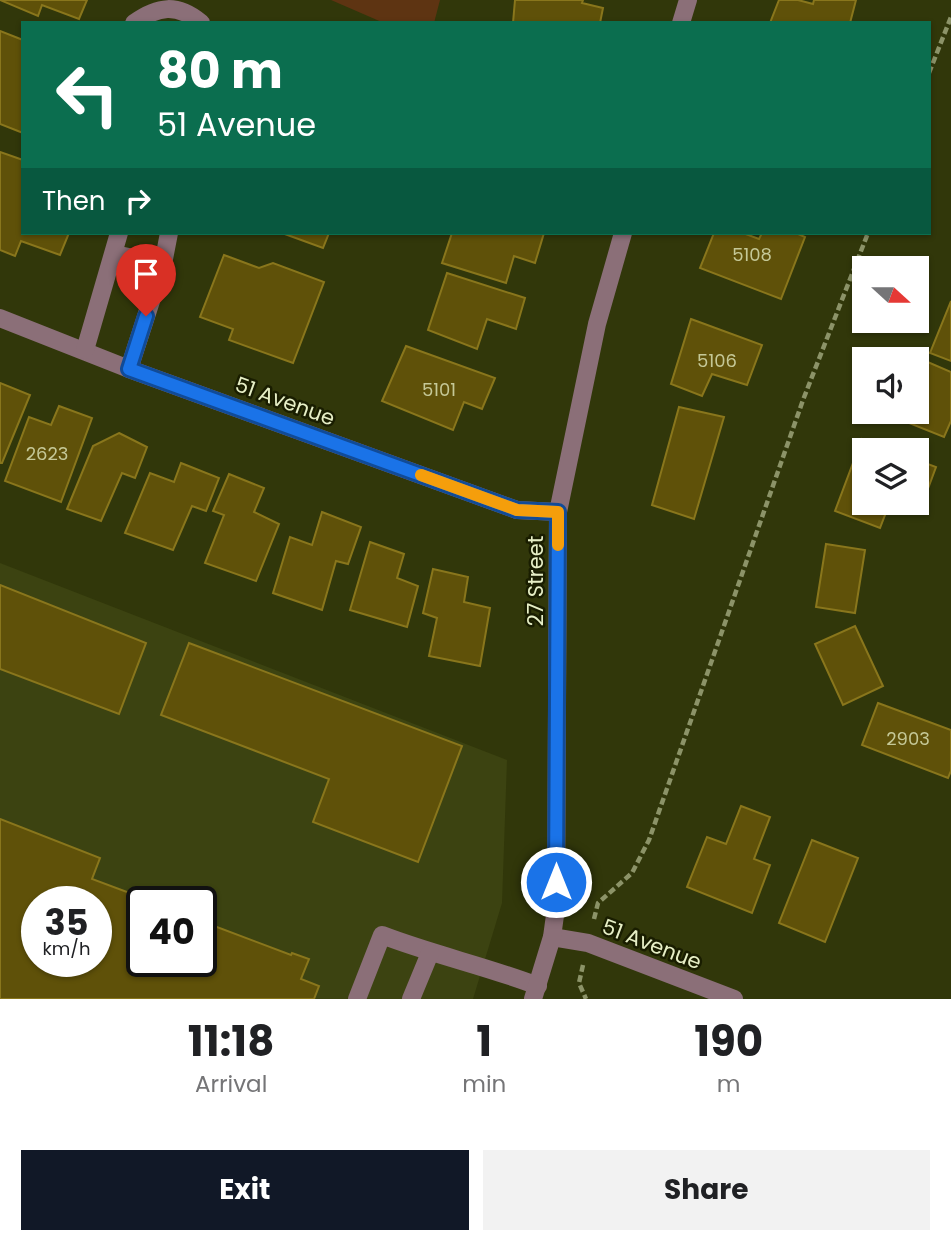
<!DOCTYPE html>
<html lang="en">
<head>
<meta charset="utf-8">
<style>
	:root { --surface:#fff; --page:#f2f2f2; --text:#202124; --muted:#757577; --accent:#111827 }
	body { margin:0; font-family:Poppins,sans-serif; background:var(--page); color:var(--text); height:100vh; display:flex; flex-direction:column; font-size:26px; white-space:nowrap }
	* { box-sizing:border-box; margin:0 }
	p { font-size:23px; color:var(--muted) }
	.icon { flex:none; width:38px; height:38px; fill:none; stroke:currentColor; stroke-width:2; stroke-linecap:round; stroke-linejoin:round }
	.map { position:relative; height:999px; overflow:hidden }
	.side { display:flex; flex-direction:column; background:var(--surface); flex:1 }
	.side>* { flex:none }
	.guide { position:absolute; left:21px; top:21px; width:910px; height:214px; border-radius:0px; box-shadow:0 2px 5px #0004; background:#0b6e4f; color:#fff; overflow:hidden }
	.needle { width:46px; rotate:111deg }
	.fabs { position:absolute; left:852px; top:256px; display:grid; gap:14px }
	.fabs a { display:grid; place-items:center; width:77px; height:77px; border-radius:0px; background:var(--surface); box-shadow:0 2px 5px #0004; font-size:35px }
	.speed { position:absolute; left:21px; top:886px; display:flex; gap:14px; font-size:35px; font-weight:700; text-align:center }
	.speed>* { display:grid; place-content:center; width:91px; height:91px; border-radius:50%; background:var(--surface); box-shadow:0 2px 5px #0004; line-height:1 }
	.speed small { font-size:18px; font-weight:400 }
	.speed .limit { border:4px solid #111; border-radius:10px; background:#fff; color:#111 }
	.pin { position:absolute; display:grid; place-items:center; width:60px; height:60px; color:#fff; margin:-72px -30px; border-radius:50% 50% 50% 0; rotate:-45deg; box-shadow:0 0 7px #0007 }
	.pin .icon { rotate:45deg }
	.me { position:absolute; width:77px; margin:-38px; rotate:0deg; stroke-linejoin:round; filter:drop-shadow(0 0 5px #0008) }
	.turn { display:flex; align-items:center; gap:24px; height:147px; padding:0 21px; font-size:32px }
	.turn .icon { width:91px; height:91px; stroke-width:2.5 }
	.turn b { display:block; font-size:49px; line-height:60px }
	.then { display:flex; align-items:center; height:66px; padding:0 21px; background:#0003; gap:14px; font-size:26px }
	.eta { display:flex; justify-content:space-evenly; align-items:center; height:119px; text-align:center }
	.eta b { font-size:42px; font-weight:700; line-height:49px }
	.action { display:flex; gap:14px; margin-top:auto; padding:14px 21px }
	.action a { flex:1; height:80px; border-radius:0px; background:var(--accent); color:#fff; font-size:28px; font-weight:700; line-height:80px; text-align:center }
	.action a+a { background:var(--page); color:var(--text) }
	.map>svg:first-child { display:block }
	.built { fill:#3c4311; fill-rule:evenodd }
	.green { fill:#5e3412 }
	.building { fill:#5f5109; stroke:#89761c; stroke-width:2; fill-rule:evenodd }
	.lines { fill:none; stroke-linecap:round; stroke-linejoin:round }
	.path { stroke:#8c9368; stroke-width:4.5; stroke-dasharray:7 3.5; stroke-linecap:butt }
	.minor { stroke:#8b6f78; stroke-width:18 }
	.route-casing { stroke:#114b97; stroke-width:18 }
	.route { stroke:#1a73e8; stroke-width:12 }
	.slow { stroke:#f59e0b; stroke-width:12 }
	.labels { text-anchor:middle; dominant-baseline:central; stroke-width:5; stroke-linejoin:round; paint-order:stroke }
	.number-label { font-size:18px; fill:#c5c897 }
	.street-label { font-size:21px; fill:#e7efc6; stroke:#191d00 }
</style>
</head>
<body>
<div class="map">
<svg width="951" height="999" viewBox="0 0 951 999">
	<rect width="100%" height="100%" fill="#31370a"/>
	<path class="built" d="M0 563 507 760 502 903 473 999H0ZM37 901H96V961H37ZM142 901H201V961H142Z"/>
	<polygon class="green" points="331,0 440,0 434,23 384,23"/>
	<g class="building">
		<polygon points="0,0 87,0 79,19 42,5 38,16"/>
		<polygon points="515,0 583,0 582,3 603,8 600,23 513,23"/>
		<polygon points="779,0 798,0 813,4 814,0 856,0 850,23 770,23"/>
		<polygon points="0,31 23,40 23,133 0,124"/>
		<polygon points="0,152 23,160 23,233 69,233 60,255 21,241 15,256 0,250"/>
		<polygon points="282,233 329,233 323,248"/>
		<polygon points="452,233 544,233 535,263 514,256 506,283 442,263"/>
		<polygon points="714,233 743,233 759,239 762,233 796,233 805,237 781,299 700,268"/>
		<polygon points="224,255 259,268 273,263 324,282 293,363 229,340 233,329 200,317"/>
		<polygon points="447,273 525,298 516,329 487,319 477,349 428,330"/>
		<polygon points="951,301 951,361 930,353"/>
		<polygon points="691,319 762,345 747,385 712,374 702,396 671,384"/>
		<polygon points="406,346 495,378 482,409 464,402 453,430 382,401"/>
		<polygon points="923,360 951,372 951,421 944,437 899,419 902,411 917,411 917,374"/>
		<polygon points="0,383 30,395 2,463 0,463"/>
		<polygon points="59,406 92,418 61,502 5,481 29,417 51,425"/>
		<polygon points="679,407 724,417 694,519 652,505"/>
		<polygon points="119,433 147,447 135,478 122,473 101,521 67,509 93,446"/>
		<polygon points="862,439 890,450 864,450 864,502 890,502 880,528 835,511"/>
		<polygon points="917,460 936,467 920,510 900,502 917,502"/>
		<polygon points="181,463 219,478 206,511 192,506 173,550 125,533 150,473 174,482"/>
		<polygon points="229,474 264,488 254,512 279,524 256,581 205,563 224,515 213,511"/>
		<polygon points="322,512 361,527 348,564 336,561 322,610 273,593 290,537 312,545"/>
		<polygon points="370,542 404,554 397,578 418,586 407,627 350,610"/>
		<polygon points="826,544 865,550 855,613 816,607"/>
		<polygon points="433,569 468,577 464,602 490,608 480,666 429,656 437,618 423,613"/>
		<polygon points="0,585 146,643 119,714 0,669"/>
		<polygon points="855,626 883,686 843,705 815,644"/>
		<polygon points="189,643 462,746 418,862 313,822 329,779 161,715"/>
		<polygon points="878,703 951,730 951,771 948,778 862,745"/>
		<polygon points="741,806 770,817 754,859 770,865 752,913 687,887 707,837 726,844"/>
		<path d="M0 819 100 858 92 879 151 901H142V961H201V921L291 955 292 953 309 959 301 979 319 986 314 999H0ZM37 901H96V961H37Z"/>
		<polygon points="812,840 858,858 825,942 779,923"/>
	</g>
	<g class="lines">
		<g class="path">
			<polyline points="929,73 951,17"/>
			<polyline points="594,919 598,903 632,873 649,840 803,400 868,233"/>
			<polyline points="583,965 579,983 586,999"/>
		</g>
		<g class="minor">
			<path d="M134 23C158 6 177 3 201 23"/>
			<polyline points="681,23 688,0"/>
			<polyline points="114,254 163,264"/>
			<polyline points="0,318 129,369 517,510 558,512"/>
			<polyline points="85,350 119,233"/>
			<polyline points="129,369 163,264 169,233"/>
			<polyline points="552,937 588,943 734,999"/>
			<path d="M357 999 382 935C434 955 486 966 538 986"/>
			<polyline points="411,999 430,953"/>
			<polyline points="533,999 552,937 556,908 558,512 597,324 623,233"/>
		</g>
	</g>
	<g class="lines">
		<defs>
			<polyline id="route" points="146,316 129,369 517,510 558,512 556,882"/>
		</defs>
		<use href="#route" class="route-casing"/>
		<use href="#route" class="route"/>
		<polyline class="slow" points="421,475 517,510 558,512 558,545"/>
	</g>
	<g class="labels">
		<g class="number-label">
			<text x="752" y="254">5108</text>
			<text x="717" y="360">5106</text>
			<text x="439" y="389">5101</text>
			<text x="47" y="453">2623</text>
			<text x="908" y="738">2903</text>
		</g>
		<g class="street-label">
			<text transform="translate(285 401) rotate(20)">51 Avenue</text>
			<text transform="translate(535 581) rotate(-90)">27 Street</text>
			<text transform="translate(652 944) rotate(21)">51 Avenue</text>
		</g>
	</g>
</svg>
<div class="fabs">
<a><svg class="needle" viewBox="-14 -14 28 28"><path d="M0-13l5 13h-10z" fill="#e53935"/><path d="M0 13l5-13h-10z" fill="#757577"/></svg></a>
<a><svg class="icon" aria-label="sound" viewBox="0 0 24 24"><path d="M4 9h4l5-4v14l-5-4H4zM17 9q2 3 0 6"/></svg></a>
<a><svg class="icon" aria-label="layers" viewBox="0 0 24 24"><path d="M12 4l9 5-9 5-9-5zM3 14l9 5 9-5"/></svg></a>
</div>
<div class="speed"><div>35<small>km/h</small></div><div class="limit">40</div></div>
<div class="pin" style="left:146px;top:316px;background:#d93025"><svg class="icon" aria-label="arrive" viewBox="0 0 24 24"><path d="M6 21V4h12l-3 4 3 4H6"/></svg></div>
<svg class="me" style="left:556px;top:882px" viewBox="-20 -20 40 40"><circle r="17" fill="#1a73e8" stroke="#fff" stroke-width="3"/><path d="M0-11L8 9 0 5-8 9z" fill="#fff"/></svg>
<div class="guide">
<div class="turn"><svg class="icon" aria-label="left" viewBox="0 0 24 24"><path d="M17 20v-9H6M10 6l-5 5 5 5"/></svg><div><b>80 m</b>51 Avenue</div></div>
<div class="then">Then<svg class="icon" aria-label="right" viewBox="0 0 24 24"><path d="M7 20v-9h11M14 6l5 5-5 5"/></svg></div>
</div>
</div>
<section class="side">
<div class="eta">
<div><b>11:18</b><p>Arrival</p></div>
<div><b>1</b><p>min</p></div>
<div><b>190</b><p>m</p></div>
</div>
<div class="action"><a>Exit</a><a>Share</a></div>
</section>
</body>
</html>
